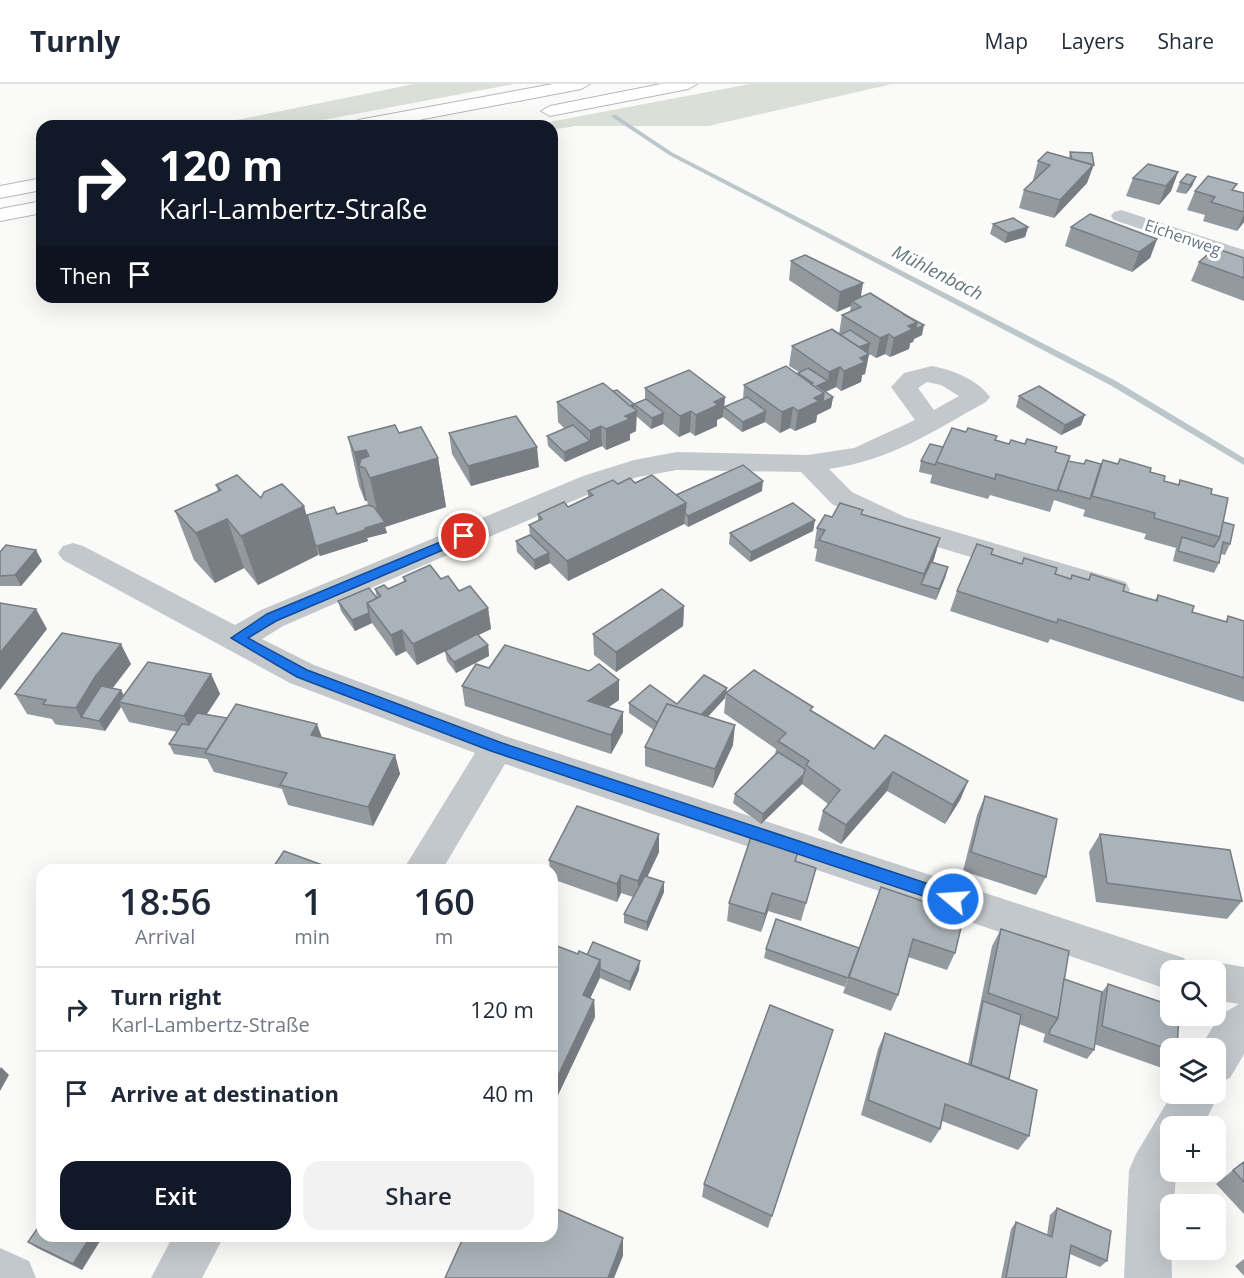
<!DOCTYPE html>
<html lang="en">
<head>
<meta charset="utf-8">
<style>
	:root { --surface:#fff; --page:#f2f2f3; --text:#1f2937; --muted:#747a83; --line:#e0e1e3; --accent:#111827 }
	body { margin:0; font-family:"Open Sans",sans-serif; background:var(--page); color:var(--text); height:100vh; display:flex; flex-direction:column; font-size:22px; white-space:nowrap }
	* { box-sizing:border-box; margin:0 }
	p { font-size:20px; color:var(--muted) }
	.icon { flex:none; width:33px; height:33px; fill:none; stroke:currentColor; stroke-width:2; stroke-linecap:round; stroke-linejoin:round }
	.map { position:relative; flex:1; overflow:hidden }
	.panel { position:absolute; left:36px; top:780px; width:522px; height:378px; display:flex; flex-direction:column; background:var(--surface); border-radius:18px; box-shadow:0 6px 24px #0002 }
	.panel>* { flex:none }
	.hud { position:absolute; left:36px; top:36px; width:522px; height:183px; border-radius:18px; box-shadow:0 6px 24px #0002; background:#111827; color:#fff; overflow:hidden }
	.tools { position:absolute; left:1160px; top:876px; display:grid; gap:12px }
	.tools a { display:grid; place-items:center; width:66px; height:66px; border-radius:12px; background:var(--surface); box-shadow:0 6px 24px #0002; font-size:30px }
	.pin { position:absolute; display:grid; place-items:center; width:51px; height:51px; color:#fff; margin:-26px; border:3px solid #fff; border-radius:50%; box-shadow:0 2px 6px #0007 }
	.me { position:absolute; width:66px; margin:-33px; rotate:288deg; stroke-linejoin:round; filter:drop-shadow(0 0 4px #0008) }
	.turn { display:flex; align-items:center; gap:21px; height:126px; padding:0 24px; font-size:27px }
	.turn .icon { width:78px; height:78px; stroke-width:2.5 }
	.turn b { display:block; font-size:42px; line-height:51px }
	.then { display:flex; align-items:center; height:57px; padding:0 24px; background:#0003; gap:12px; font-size:22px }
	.eta { display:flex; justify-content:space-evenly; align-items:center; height:102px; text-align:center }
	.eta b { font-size:36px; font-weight:600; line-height:42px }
	.button { display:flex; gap:12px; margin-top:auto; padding:12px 24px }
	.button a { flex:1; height:69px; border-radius:18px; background:var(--accent); color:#fff; font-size:24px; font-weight:600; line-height:69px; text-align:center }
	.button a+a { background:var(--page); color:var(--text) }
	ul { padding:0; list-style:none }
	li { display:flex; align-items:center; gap:18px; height:84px; padding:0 24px; border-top:2px solid var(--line) }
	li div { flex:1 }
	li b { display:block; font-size:22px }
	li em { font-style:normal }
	header { display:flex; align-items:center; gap:36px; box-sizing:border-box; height:84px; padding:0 30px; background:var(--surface); border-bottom:2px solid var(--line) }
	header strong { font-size:28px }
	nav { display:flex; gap:33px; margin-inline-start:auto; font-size:21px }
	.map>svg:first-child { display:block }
	.green { fill:#dadfd7 }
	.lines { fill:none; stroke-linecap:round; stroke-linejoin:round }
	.stream { fill:#bbc7cb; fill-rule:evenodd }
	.highway-casing { stroke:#b4b9bd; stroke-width:2 }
	.minor { fill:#c3c8cc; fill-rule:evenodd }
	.highway { fill:#fff; fill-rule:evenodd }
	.wall { fill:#929a9f }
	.shaded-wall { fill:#777d82 }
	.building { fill:#aab3b9; stroke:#777d82; stroke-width:1.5 }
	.route { fill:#1a73e8; stroke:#114b97; stroke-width:1.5 }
	.labels { text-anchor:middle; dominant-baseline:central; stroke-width:6; stroke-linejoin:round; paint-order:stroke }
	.far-street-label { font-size:16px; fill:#657683; stroke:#fff }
	.far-water-label { font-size:18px; font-style:italic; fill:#60757c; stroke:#fff }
</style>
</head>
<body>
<header>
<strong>Turnly</strong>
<nav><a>Map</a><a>Layers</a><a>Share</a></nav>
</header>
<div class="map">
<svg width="1244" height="1194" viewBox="0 0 1244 1194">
	<rect width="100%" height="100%" fill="#fafaf8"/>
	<g class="green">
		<polygon points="414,0 514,0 291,42 207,42"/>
		<polygon points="750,0 892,0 708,42 575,42 552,46 552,42 528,42"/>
	</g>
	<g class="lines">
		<polygon class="stream" points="612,31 616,31 673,69 1116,297 1244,374 1244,381 1110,301 669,71 612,33"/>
		<defs>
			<g id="highway">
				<polygon points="553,0 590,0 581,5 387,42 349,42 358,36"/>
				<polygon points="661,0 697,0 688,5 550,32 541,27 550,22"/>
				<polygon points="42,94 42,106 0,114 0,102"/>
				<polygon points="42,117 42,129 0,137 0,125"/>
			</g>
		</defs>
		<use href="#highway" class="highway-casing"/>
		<g class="minor">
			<polygon points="1121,126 1244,166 1244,180 1114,136 1111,132 1114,128"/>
			<path d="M932 282C952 286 977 295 990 313L986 318C932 348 891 376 829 385L852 408 905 433 1126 498 1130 506 1126 514 1115 517 885 447 832 420 801 388 677 386 638 393 603 404 283 542 262 555 314 581 508 653 1184 874 1190 886H1170V906L505 680 442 786H403L475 669 290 599 63 476 58 469 63 462 73 459 83 462 235 541 261 526 583 392 634 376 677 368 808 371 854 364 915 336 891 303 904 289ZM927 298 941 301 959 312 934 326 918 304Z"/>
			<polygon points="1215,878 1244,883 1244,970 1230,994 1215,1000 1215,964 1200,964 1220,931 1239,920 1215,916 1215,886 1199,886"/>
			<polygon points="1215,1001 1219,1010 1203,1042 1170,1042 1170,1088 1176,1088 1174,1120 1170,1120 1172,1194 1124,1194 1129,1086 1136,1070 1172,1010 1215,1010"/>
			<polygon points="173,1152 224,1152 202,1194 151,1194"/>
			<polygon points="0,1164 29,1177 36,1194 0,1194"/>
		</g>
		<use href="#highway" class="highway"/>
	</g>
	<g class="wall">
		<polygon points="1070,68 1094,81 1087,99 1054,134 1019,124 1024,106 1034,96 1033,96 1038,77 1069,74"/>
		<polygon points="1178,88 1171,107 1159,121 1126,112 1133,94"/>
		<polygon points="1196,93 1192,102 1186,110 1176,108 1180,98"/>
		<polygon points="1234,106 1244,109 1244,138 1237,147 1203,137 1205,131 1187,126 1195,107"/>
		<polygon points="993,140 1028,143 1025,153 1005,159 990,150"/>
		<polygon points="1071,143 1157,155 1150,174 1132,188 1065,162"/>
		<polygon points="1244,174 1244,217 1191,197 1199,178"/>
		<polygon points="791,177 861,213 922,251 914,255 913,258 910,259 909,265 890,273 885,270 876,274 868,269 869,270 865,290 862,291 861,298 841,307 836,303 825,308 833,313 831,324 817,331 816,338 795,347 790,344 780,349 765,338 742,348 723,333 724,323 743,315 744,301 797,290 799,288 789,282 792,262 839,250 842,231 850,227 851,222 837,228 789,196"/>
		<polygon points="645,304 725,313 723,333 717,336 717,342 695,352 690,348 679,353 663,340 651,345 636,332 636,347 630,350 630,356 606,366 602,362 565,378 548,362 547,352 565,345 558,338 557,318 613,307 634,320 634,325 634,320 645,315"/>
		<polygon points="1019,312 1081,341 1061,351 1016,323"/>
		<polygon points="966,348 997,352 995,356 1009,360 1055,368 1068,377 1084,380 1101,380 1150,388 1164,397 1178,401 1180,396 1211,410 1223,438 1230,460 1225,471 1221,470 1219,479 1214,489 1173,477 1176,464 1144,455 1146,450 1083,432 1085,426 1054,416 1050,428 990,411 988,415 930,399 932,391 919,388 921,377"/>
		<polygon points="399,349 438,374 446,423 385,443 387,449 367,454 368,457 320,472 318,470 318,471 258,501 244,484 215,499 194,476 175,427 218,407 216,401 261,414 307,431 337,430 368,421 367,417 365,417 359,402 348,353"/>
		<polygon points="449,349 539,383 471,402 452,370"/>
		<polygon points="635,399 676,411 762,407 688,443 684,440 568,497 550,479 535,486 517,468 516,457 530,451 529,441 538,437 538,430 568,423 588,413 588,407 618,400"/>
		<polygon points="862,430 940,454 933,478 948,483 945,494 936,516 815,477 817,465 814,464 817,444 832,433"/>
		<polygon points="815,436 813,447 750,478 729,460 730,449"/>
		<polygon points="0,468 42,477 21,502 0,502"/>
		<polygon points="991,470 1071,495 1072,491 1088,496 1091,490 1123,507 1155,516 1158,511 1192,528 1225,538 1228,532 1244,537 1244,618 1050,555 1048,559 950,527 957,507"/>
		<polygon points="403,493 441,495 488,524 491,545 478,551 488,561 489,572 456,589 447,577 445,567 417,581 406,567 396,572 372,539 355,547 341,527 338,517 377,514 375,505 388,505 404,498"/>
		<polygon points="684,522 683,542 616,588 594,571 593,550"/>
		<polygon points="131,580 112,604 121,606 124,612 211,590 220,610 207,630 322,653 395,671 400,690 373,742 288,721 282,705 214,688 207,675 174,670 169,660 177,648 129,638 121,623 105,647 87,644 59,641 55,640 52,635 27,630 15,610"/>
		<polygon points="462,602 619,616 608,623 623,648 611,670 465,622"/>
		<polygon points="727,604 725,614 708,633 733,661 713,704 645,682 645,663 654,646 629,629 629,619 677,620"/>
		<polygon points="726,609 812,627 874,665 968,697 960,716 945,740 887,707 841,760 818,746 823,727 828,720 802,700 761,740 733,719 735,710 775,671 776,665 724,629"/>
		<polygon points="985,712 1046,793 1036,811 963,787 977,731"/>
		<polygon points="659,750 659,768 647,793 664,798 664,808 647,847 624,839 624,830 633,813 621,809 617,818 552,795 552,786 550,786 549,776"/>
		<polygon points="1100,750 1242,817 1227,835 1096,818 1089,768"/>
		<polygon points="797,778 816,784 801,837 768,827 761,848 727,837 729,819"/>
		<polygon points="881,803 955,869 947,886 908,873 898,911 891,927 843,909"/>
		<polygon points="1001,845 1064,895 1102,908 1108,900 1170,964 1170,975 1162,984 1094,960 1094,966 1087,975 1043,958 1045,950 1019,940 1009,995 1029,1052 1018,1066 942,1037 940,1045 931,1059 861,1031 878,965 885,949 968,980 992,862"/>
		<polygon points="552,860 578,870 587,871 639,886 630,907 600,894 590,914 594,916 595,933 558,1011 552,1009"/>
		<polygon points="859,864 845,903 764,874 766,865"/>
		<polygon points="833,946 768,1144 702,1113 704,1100"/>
		<polygon points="1244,1077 1244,1130 1216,1100"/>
		<polygon points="1057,1124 1107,1177 1100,1183 1070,1170 1066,1194 1001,1194 1011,1145 1016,1138 1047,1151 1050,1131"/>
		<polygon points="42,1152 103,1152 82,1186 37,1164 28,1158"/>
		<polygon points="1244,1175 1244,1192 1235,1182"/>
	</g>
	<g class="shaded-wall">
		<polygon points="1093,81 1087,99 1054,134 1060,116"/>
		<polygon points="1178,88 1171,107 1159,121 1166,102"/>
		<polygon points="1196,93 1192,102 1186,110 1190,101"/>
		<polygon points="1244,130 1244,138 1237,147"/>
		<polygon points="1028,143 1025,153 1005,159 1008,149"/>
		<polygon points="1157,155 1150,174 1132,188 1139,168"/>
		<polygon points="863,199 860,219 852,217 851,222 837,228 840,208"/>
		<polygon points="917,238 924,241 922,251 914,255 913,258 910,259 909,265 890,273 894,254 908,242"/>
		<polygon points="889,250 885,270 876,274 880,254"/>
		<polygon points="870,259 868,269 859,263"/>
		<polygon points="869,270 865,290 862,291 861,298 841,307 844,287 860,274"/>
		<polygon points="840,283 836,303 815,313 817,302 828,297 829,288"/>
		<polygon points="824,309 833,313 831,324 817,331 816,338 795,347 798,327 814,314"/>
		<polygon points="725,313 723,333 717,336 717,342 695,352 696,331 714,318"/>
		<polygon points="634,320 634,328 637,327 636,347 630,350 630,356 606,366 606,345 622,325"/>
		<polygon points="793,323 790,344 780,349 782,328"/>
		<polygon points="691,327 690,348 679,353 680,332"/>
		<polygon points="766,327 765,338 742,348 743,338"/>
		<polygon points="664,329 663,340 651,345 652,334"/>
		<polygon points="1085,331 1081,341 1061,351 1065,341"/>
		<polygon points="601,342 602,362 590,367 590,347"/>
		<polygon points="590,357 590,367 565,378 564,368"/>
		<polygon points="537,363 539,383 471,402 468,382"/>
		<polygon points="366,366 372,394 438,374 446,423 385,443 387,449 367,454 368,457 320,472 317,462 365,444 380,440 370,394 365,384 359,382 367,417 365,417 354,368"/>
		<polygon points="763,397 762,407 688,443 688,432"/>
		<polygon points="686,419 684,440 568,497 567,477"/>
		<polygon points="304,422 318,471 258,501 241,452"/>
		<polygon points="227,435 244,484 215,499 196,449"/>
		<polygon points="815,436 813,447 750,478 751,468"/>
		<polygon points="940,454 934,475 923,500 921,500 924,490"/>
		<polygon points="36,466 42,477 21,502 15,491"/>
		<polygon points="549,469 550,479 535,486 534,476"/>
		<polygon points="948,483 945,494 936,516 939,505"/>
		<polygon points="684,522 683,542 616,588 616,568"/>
		<polygon points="488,524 491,545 417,581 413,560"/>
		<polygon points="36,525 47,545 0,606 0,569"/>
		<polygon points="369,529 372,539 355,547 352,536"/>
		<polygon points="402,546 406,567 396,572 391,551"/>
		<polygon points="121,560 131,580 106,613 81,634 76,624 95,593"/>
		<polygon points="488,561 489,572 456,589 454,578"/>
		<polygon points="211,590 220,610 193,651 184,632"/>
		<polygon points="619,596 619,616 589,637 588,617"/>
		<polygon points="727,604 725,614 693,648 694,638"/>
		<polygon points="121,606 126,616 119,618 121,623 105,647 99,637"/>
		<polygon points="623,628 623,648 611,670 611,651"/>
		<polygon points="317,640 324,659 311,651"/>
		<polygon points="735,641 733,661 713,704 715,685"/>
		<polygon points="395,671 400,690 373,742 368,723"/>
		<polygon points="893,688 887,707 841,760 846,741"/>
		<polygon points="804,690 802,700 761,740 763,730"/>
		<polygon points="968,697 960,716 945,740 953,721"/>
		<polygon points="659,750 659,768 637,815 638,797"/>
		<polygon points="621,791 621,809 617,818 617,800"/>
		<polygon points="664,798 664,808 647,847 647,838"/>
		<polygon points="772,809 768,827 761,848 765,830"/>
		<polygon points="600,876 600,893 584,928 583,911"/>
		<polygon points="640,877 639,886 630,907 630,898"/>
		<polygon points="594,916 595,933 558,1011 556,996"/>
		<polygon points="1,983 9,991 0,1007 0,985"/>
		<polygon points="91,1152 103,1152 82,1186 73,1180"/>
		<polygon points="623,1154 623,1172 614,1194 608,1194"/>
	</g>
	<g class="building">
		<polygon points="1047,68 1093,81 1060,116 1024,106 1050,81 1038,77"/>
		<polygon points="1070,68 1092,69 1094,81 1072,75"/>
		<polygon points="1148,80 1178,88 1166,102 1133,94"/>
		<polygon points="1187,90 1196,93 1190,101 1180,98"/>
		<polygon points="1208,92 1237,100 1232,106 1244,109 1244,128 1211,118 1215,113 1195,107"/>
		<polygon points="1090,130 1157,155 1139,168 1071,143"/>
		<polygon points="1013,134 1028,143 1008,149 993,140"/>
		<polygon points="1215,164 1244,174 1244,194 1199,178"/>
		<polygon points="805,171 863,199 840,208 791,177"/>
		<polygon points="870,209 917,238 908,242 913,245 894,254 889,250 880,254 842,231 861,223 852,217"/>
		<polygon points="903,230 924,241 916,245 917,238"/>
		<polygon points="832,245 869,270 860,274 865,278 844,287 840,283 829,288 792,262"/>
		<polygon points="833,246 840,251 850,246 870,259 859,263"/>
		<polygon points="786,282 824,309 814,314 819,317 798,327 793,323 782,328 744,301"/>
		<polygon points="808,284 828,297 817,302 833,313 823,318 824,309 811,300 813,299 798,289"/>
		<polygon points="689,286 725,313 714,318 718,321 696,331 691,327 680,332 645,304"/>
		<polygon points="603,299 637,327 625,332 630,335 606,345 601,342 590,347 557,318"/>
		<polygon points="1039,302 1085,331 1065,341 1019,312"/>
		<polygon points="617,306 634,320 630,322 613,307"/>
		<polygon points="747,313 766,327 743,338 724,323"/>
		<polygon points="646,315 664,329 652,334 634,320"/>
		<polygon points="516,332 537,363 468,382 449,349"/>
		<polygon points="395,341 399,349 421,343 438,374 370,394 365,384 359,382 361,375 369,372 366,366 354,368 348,353"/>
		<polygon points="573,341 590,357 564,368 547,352"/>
		<polygon points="952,344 966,348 968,344 982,348 997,352 995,356 1009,360 1011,356 1025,360 1027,355 1057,363 1055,368 1070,372 1057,407 996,390 995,395 936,378"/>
		<polygon points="930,360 943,363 935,381 921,377"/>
		<polygon points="1120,375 1151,384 1150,388 1165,392 1164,397 1179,401 1180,396 1212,405 1211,410 1228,414 1220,453 1154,434 1155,429 1092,412 1103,376 1118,380"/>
		<polygon points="1086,376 1101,380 1090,415 1058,406 1068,377 1084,380"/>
		<polygon points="743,381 763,397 688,432 685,429 686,419 676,411"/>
		<polygon points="237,391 261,414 264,408 282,400 304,422 241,452 227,435 196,449 175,427 221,406 216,401"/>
		<polygon points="652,391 686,419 567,477 529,441 542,435 538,430 564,418 568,423 593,411 588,407 613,396 618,400 630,394 635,399"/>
		<polygon points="793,419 815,436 751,468 730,449"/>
		<polygon points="840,419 863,426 861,430 940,454 924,490 819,456 825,446 817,444 825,431 832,433"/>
		<polygon points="368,421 374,423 385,438 365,444 365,446 317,462 315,460 307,431 334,423 337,430"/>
		<polygon points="1223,438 1234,441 1230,460 1223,458 1219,479 1178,467 1182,453 1214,463 1220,453"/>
		<polygon points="530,451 549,469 534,476 516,457"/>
		<polygon points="977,460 993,465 991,470 1006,475 1022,480 1024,474 1057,484 1055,490 1071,495 1072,491 1089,496 1091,490 1125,501 1123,507 1157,517 1158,511 1194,522 1192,528 1227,538 1228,532 1244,537 1244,594 1058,535 1057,539 957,507"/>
		<polygon points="6,461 36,466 15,491 0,492 0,468"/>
		<polygon points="931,478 948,483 939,505 921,500"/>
		<polygon points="430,481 441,495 448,492 459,507 470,502 488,524 413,560 402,546 391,551 367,519 381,512 375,505 384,501 388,505 406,497 403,493"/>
		<polygon points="369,504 377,514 367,519 369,529 352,536 338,517"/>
		<polygon points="662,505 684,522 616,568 593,550"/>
		<polygon points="0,519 36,525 0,569"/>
		<polygon points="62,549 121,560 95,593 76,624 47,621 43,620 46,616 15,610"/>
		<polygon points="477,550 488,561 454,578 445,567"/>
		<polygon points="505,561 589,587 599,580 619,596 588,617 623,628 611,651 462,602 476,580 489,584"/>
		<polygon points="148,578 211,590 184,632 119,618"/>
		<polygon points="754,586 813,623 810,626 874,665 885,651 968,697 953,721 893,688 846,741 823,727 840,706 806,681 809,677 778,657 786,649 726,609"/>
		<polygon points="704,591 727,604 701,631 667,620 659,636 657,638 629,619 650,601 677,620"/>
		<polygon points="101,602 121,606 99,637 81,633"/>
		<polygon points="236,620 317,640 311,651 395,671 368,723 280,701 287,689 205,669"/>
		<polygon points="667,620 735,641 715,685 645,663"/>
		<polygon points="197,629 227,634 207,665 169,660 182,640 189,641"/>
		<polygon points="778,668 805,685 804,690 763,730 735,710"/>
		<polygon points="985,712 1057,735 1046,793 971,768"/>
		<polygon points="577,722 659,750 638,797 621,791 617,800 549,776"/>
		<polygon points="753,747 800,761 795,777 816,784 806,819 772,809 765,830 729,819"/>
		<polygon points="1100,750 1230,766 1242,817 1107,799"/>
		<polygon points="284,767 336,786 274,786 272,785"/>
		<polygon points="645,792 664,798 647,838 624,830"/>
		<polygon points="881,803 964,831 955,869 913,855 898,911 849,893"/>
		<polygon points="776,835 859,864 848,894 766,865"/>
		<polygon points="1001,845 1069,867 1058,934 988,909"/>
		<polygon points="593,858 640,877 630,898 600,885 600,876 587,871"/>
		<polygon points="552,860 578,870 579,867 600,876 583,911 594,916 556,996 552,994"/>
		<polygon points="1064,895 1102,908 1094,966 1049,950 1050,946 1058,934"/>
		<polygon points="1108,900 1170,921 1170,932 1179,932 1177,964 1170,964 1170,966 1102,942"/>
		<polygon points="983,917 1021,931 1009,995 971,981"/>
		<polygon points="770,921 833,946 772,1132 704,1100"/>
		<polygon points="885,949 1037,1006 1029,1052 945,1020 940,1045 868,1016"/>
		<polygon points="1244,1078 1244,1098 1233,1086"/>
		<polygon points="552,1123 623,1154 608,1194 445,1194 464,1152 552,1152"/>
		<polygon points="1057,1124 1111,1147 1107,1177 1071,1161 1066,1194 1006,1194 1016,1138 1052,1153"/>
		<polygon points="42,1138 42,1152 91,1152 73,1180 28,1158"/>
	</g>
	<polygon class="route" points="464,448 470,452 469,455 276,537 248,554 307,586 502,659 953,808 958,810 961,815 958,820 953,822 491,667 297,593 231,554 267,530"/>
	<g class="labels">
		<g class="far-street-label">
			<text transform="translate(1183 153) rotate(19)">Eichenweg</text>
		</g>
		<g class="far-water-label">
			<text transform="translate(938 188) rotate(27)">Mühlenbach</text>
		</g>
	</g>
</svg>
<div class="tools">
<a><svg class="icon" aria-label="search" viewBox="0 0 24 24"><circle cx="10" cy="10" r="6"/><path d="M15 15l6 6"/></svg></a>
<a><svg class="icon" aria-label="layers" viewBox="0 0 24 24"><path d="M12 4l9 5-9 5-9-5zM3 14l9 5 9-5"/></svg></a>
<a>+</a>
<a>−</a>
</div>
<div class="pin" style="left:464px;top:452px;background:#d93025"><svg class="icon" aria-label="arrive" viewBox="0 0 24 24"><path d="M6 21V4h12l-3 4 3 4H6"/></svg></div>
<svg class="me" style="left:953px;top:815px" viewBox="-20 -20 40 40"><circle r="17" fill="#1a73e8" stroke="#fff" stroke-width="3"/><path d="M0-11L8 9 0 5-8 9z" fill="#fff"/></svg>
<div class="hud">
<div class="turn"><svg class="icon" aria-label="right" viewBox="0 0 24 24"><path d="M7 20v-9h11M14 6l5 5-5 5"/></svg><div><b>120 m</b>Karl-Lambertz-Straße</div></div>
<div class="then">Then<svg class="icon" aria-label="arrive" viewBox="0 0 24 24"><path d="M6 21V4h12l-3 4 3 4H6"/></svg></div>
</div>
<section class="panel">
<div class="eta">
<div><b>18:56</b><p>Arrival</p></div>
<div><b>1</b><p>min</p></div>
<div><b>160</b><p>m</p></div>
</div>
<ul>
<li><svg class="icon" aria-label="right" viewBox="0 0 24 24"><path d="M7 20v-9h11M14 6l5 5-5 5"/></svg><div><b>Turn right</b><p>Karl-Lambertz-Straße</p></div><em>120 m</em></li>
<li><svg class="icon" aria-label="arrive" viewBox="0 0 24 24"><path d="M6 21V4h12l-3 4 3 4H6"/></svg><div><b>Arrive at destination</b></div><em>40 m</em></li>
</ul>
<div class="button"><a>Exit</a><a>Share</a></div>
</section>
</div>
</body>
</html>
